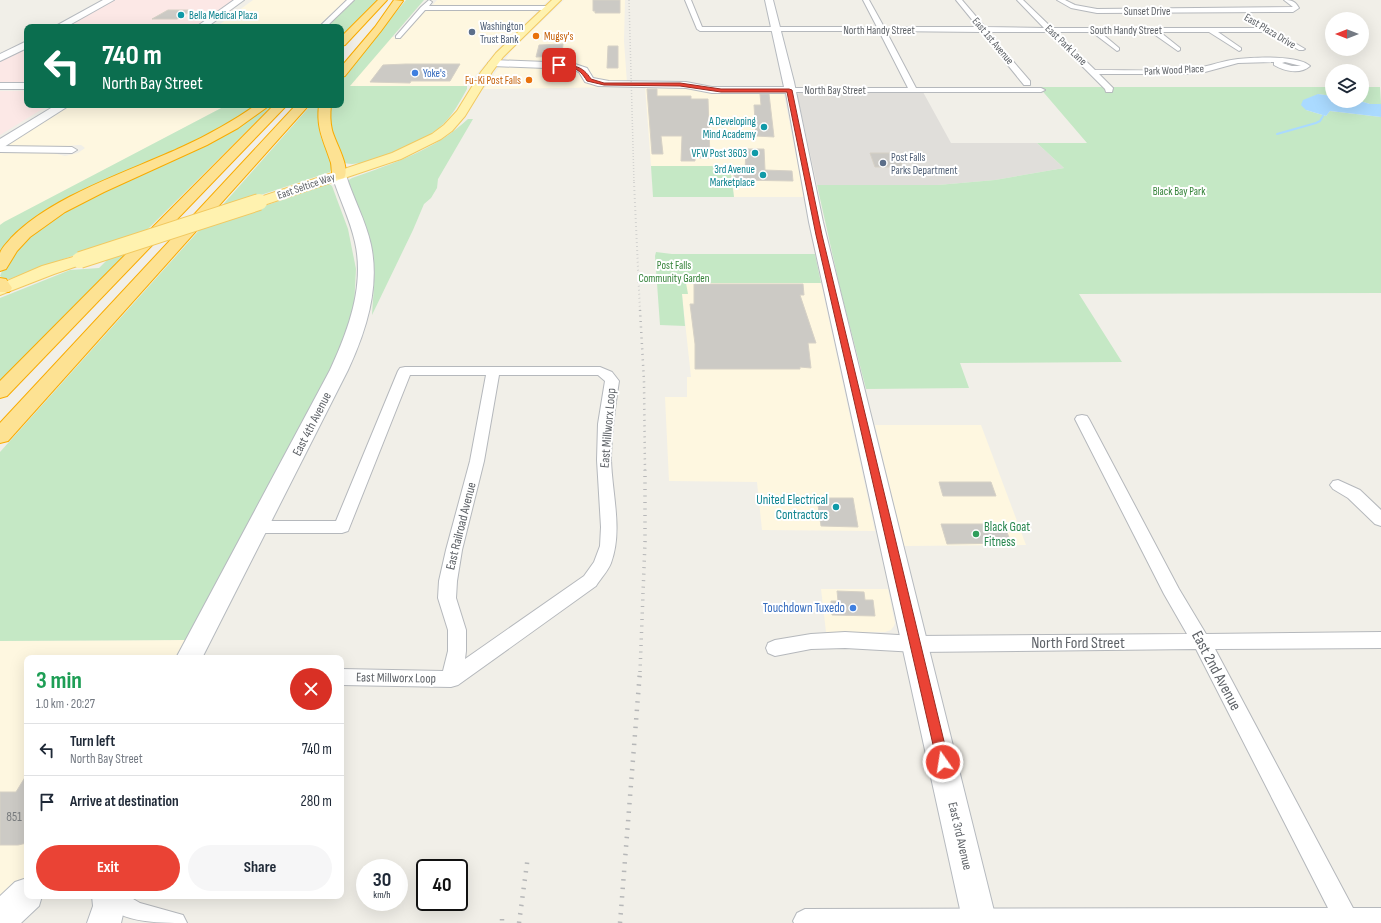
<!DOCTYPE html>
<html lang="en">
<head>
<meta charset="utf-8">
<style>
	:root { --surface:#fff; --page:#f6f6f7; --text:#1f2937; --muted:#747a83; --line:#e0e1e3; --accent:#ea4335 }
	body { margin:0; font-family:"Sofia Sans Condensed",sans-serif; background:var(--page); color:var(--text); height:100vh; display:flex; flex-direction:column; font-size:15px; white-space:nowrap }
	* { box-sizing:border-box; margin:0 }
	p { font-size:13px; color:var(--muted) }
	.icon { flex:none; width:22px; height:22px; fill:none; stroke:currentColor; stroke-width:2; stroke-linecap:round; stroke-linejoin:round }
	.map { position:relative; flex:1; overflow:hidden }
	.details { position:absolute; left:24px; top:655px; width:320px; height:244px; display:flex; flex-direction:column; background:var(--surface); border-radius:8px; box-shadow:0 4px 16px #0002 }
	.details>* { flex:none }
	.top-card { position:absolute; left:24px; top:24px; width:320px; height:84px; border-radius:8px; box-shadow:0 4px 16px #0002; background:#0b6e4f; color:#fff; overflow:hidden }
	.needle { width:26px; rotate:270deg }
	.fabs { position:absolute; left:1325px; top:12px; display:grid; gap:8px }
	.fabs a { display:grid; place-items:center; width:44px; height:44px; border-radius:50%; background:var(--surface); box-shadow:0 4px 16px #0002; font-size:20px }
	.speed { position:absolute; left:356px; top:859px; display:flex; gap:8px; font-size:20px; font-weight:700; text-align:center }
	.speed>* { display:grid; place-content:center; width:52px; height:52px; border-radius:50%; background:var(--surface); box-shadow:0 4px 16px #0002; line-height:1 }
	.speed small { font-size:10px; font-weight:400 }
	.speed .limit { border:2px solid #111; border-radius:6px; background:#fff; color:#111 }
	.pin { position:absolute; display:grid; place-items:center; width:34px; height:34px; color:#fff; margin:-17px; border-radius:8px; box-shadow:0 2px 6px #0006 }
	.me { position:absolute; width:44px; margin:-22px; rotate:347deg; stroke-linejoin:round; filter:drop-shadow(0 0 3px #0008) }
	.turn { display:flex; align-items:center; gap:14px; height:84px; padding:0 12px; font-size:18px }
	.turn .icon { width:52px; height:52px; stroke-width:2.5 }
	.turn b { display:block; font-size:28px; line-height:34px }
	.round { display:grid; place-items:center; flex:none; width:42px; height:42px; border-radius:21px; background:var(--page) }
	.head { display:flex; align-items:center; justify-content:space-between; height:68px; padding:0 12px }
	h1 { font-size:24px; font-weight:700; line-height:30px; color:#1e9e55 }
	.action { display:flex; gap:8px; margin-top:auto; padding:8px 12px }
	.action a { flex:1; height:46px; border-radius:24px; background:var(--accent); color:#fff; font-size:16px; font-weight:700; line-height:46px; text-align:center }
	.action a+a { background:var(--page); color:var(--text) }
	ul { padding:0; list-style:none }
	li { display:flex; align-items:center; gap:12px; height:52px; padding:0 12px; border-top:1px solid var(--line) }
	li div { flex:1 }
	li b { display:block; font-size:15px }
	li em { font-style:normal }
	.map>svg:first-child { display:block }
	.commercial { fill:#fef7e0 }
	.industrial { fill:#e0deda }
	.medical { fill:#fce8e6 }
	.green { fill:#c5e8c5 }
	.water { fill:#aadaff }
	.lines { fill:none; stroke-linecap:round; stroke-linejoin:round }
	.stream { stroke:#aadaff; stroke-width:2 }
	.building { fill:#cccac5; stroke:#d6d1c6 }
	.street-casing { stroke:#b5b8bc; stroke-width:2 }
	.secondary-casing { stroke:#b6babf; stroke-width:2 }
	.primary-casing { stroke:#f2c960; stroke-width:2 }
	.highway-casing { stroke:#f9ab00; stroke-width:2 }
	.street { fill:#fff; fill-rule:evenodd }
	.secondary { fill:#fff; fill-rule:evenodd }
	.primary { fill:#fff2af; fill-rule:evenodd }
	.highway { fill:#fde293; fill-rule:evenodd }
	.rail-far4 { stroke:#b6b7b8; stroke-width:1.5; stroke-dasharray:0.5 2.5; stroke-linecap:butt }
	.rail-far3 { stroke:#b6b7b8; stroke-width:2; stroke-dasharray:0.5 3.5; stroke-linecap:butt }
	.rail-far2 { stroke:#b6b7b8; stroke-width:2.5; stroke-dasharray:1 4.5; stroke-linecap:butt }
	.rail-far1 { stroke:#b6b7b8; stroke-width:3.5; stroke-dasharray:1 5.5; stroke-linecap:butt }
	.rail { stroke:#b6b7b8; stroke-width:4.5; stroke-dasharray:1.5 7; stroke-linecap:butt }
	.primary-bridge-casing { stroke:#f2c960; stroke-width:18; stroke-linecap:butt }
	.primary-bridge { stroke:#fff2af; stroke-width:16 }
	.route { fill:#ea4335; stroke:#982c22 }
	.culture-dot { fill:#0f9aa8; stroke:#fff; stroke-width:1.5 }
	.service-dot { fill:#5c6f8a; stroke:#fff; stroke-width:1.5 }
	.food-dot { fill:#e8710a; stroke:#fff; stroke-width:1.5 }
	.shop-dot { fill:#3f7fe0; stroke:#fff; stroke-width:1.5 }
	.leisure-dot { fill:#2e9e5b; stroke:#fff; stroke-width:1.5 }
	.labels { text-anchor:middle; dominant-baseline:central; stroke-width:4; stroke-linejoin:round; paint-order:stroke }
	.far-street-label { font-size:11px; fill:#5f6368; stroke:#fff }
	.far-culture-label { font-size:11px; fill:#0d838f; stroke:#fff; text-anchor:end }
	.far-service-label { font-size:11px; fill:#4e5e75; stroke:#fff; text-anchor:start }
	.far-food-label { font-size:11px; fill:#c56008; stroke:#fff; text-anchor:start }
	.far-shop-label { font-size:11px; fill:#366cbe; stroke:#fff; text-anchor:start }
	.far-park-label { font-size:11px; fill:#348238; stroke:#fff }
	.street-label { font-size:13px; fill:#5f6368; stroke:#fff }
	.culture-label { font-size:13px; fill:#0d838f; stroke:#fff; text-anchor:end }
	.leisure-label { font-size:13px; fill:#27864d; stroke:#fff; text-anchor:start }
	.shop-label { font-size:13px; fill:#366cbe; stroke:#fff; text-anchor:end }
	.near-number-label { font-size:13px; fill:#7a7d7f }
	.near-street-label { font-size:16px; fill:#5f6368; stroke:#fff }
</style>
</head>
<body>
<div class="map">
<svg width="1381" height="923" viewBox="0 0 1381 923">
	<rect width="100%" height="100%" fill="#f1efe8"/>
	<g class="commercial">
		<polygon points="253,0 346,0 317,27 216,27"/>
		<polygon points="437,0 549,0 542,6 432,6"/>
		<polygon points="564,0 625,0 624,41 627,83 608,82 597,80 587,68 576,64 505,60 511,51"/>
		<polygon points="429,10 531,10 537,12 500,46 467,86 349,86 391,37 402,37 423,12"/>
		<polygon points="503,65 565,67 578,71 585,81 626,86 626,87 484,89 499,67"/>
		<polygon points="645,86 784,94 804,197 734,197 730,166 651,166"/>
		<polygon points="68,105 227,105 0,225 0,153 53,153 65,156 78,153 85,148 81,145 78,145 58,147 6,146 6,145"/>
		<polygon points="686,283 821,283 875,531 762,530 757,482 669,481 665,397 687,397 687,377 691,377 682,294"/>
		<polygon points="875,425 981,425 1026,545 904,546"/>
		<polygon points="821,589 888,589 895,623 894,626 891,630 885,632 826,632"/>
		<polygon points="186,640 177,658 27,658 27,886 0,898 0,641"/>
	</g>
	<polygon class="industrial" points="801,92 923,92 951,143 1037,143 1064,168 995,180 938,185 817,185 797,94"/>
	<g class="medical">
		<polygon points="114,0 237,0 198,27 64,27"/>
		<polygon points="27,47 27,84 0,84 0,62"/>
		<polygon points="0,91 27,91 27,105 49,105 0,135"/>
	</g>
	<g class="green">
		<polygon points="355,0 377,0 341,36 341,27 327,27"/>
		<path d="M406 0H424L350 86H467V89C459 103 452 117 439 128 425 140 360 172 343 162L327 122 329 105H341V79Z"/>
		<polygon points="1039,87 1332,87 1332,96 1318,94 1306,110 1326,116 1330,111 1381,117 1381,293 1079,294 1122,362 960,363 969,388 866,389 840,288 817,185 938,185 995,180 1064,168 1037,143 1087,143"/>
		<polygon points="1362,87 1380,87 1381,104 1370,104 1360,101 1362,101"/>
		<polygon points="227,105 259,105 220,130 81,196 0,254 0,225 4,222"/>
		<path d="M268 105H273L146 231 40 267 10 279H4L0 276C9 251 30 236 49 220Z"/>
		<path d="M311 105H320C318 114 319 124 320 133 322 145 336 161 330 172L219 209Z"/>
		<path d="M468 119H473L438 179 437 188 431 198 424 204 413 230 372 315C373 295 376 274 373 253 369 228 357 205 347 181L352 178C394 163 435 150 468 119Z"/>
		<polygon points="651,166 730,166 734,197 653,197"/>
		<polygon points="329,184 332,186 348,229 356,269 354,307 344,343 186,640 0,641 0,452 202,227"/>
		<polygon points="133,248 0,381 0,298 70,270 99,268 112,255"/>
		<polygon points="656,252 672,254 815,254 821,283 686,283 688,294 682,294 685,326 660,325 655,256"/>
	</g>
	<polygon class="water" points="1318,94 1332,96 1332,101 1360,101 1370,104 1381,104 1381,117 1330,111 1326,116 1306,110 1301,105 1303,100"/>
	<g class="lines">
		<polyline class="stream" points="1277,134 1316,123 1320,121 1323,116"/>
	</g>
	<g class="building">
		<polygon points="593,0 620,0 620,13 595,13 595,11 593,11"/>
		<polygon points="168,10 193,10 177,19 152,19"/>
		<polygon points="563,44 562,54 559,56 536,57 539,45"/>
		<polygon points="608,46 618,46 618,68 607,68"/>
		<polygon points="406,64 460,64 450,81 411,81 410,83 370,82 383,65"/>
		<polygon points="647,89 657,89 657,96 691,96 691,99 708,99 710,158 695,158 695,161 681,161 682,136 661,136 663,154 652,154"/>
		<polygon points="760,94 769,94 774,137 756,136 754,105 761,105"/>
		<polygon points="746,149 764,149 765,170 792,171 793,181 734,180 734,170 745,170"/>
		<polygon points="870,153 897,153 903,167 875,167"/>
		<polygon points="694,284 803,284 804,295 800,295 816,343 808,343 811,368 800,367 800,369 695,369 695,344 690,304 694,304"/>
		<polygon points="939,482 991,482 996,496 943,496"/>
		<polygon points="817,498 853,498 858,527 821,526"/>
		<polygon points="941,524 1004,524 1011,543 947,544"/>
		<polygon points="837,591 864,592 865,600 873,600 875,616 832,615 831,601 838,601"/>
		<polygon points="27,774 27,843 18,845 0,845 0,792 16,792"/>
	</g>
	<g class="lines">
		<defs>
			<g id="street">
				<polygon points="347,0 354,0 326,27 319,27"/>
				<polygon points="429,0 432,2 429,6 549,6 552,8 549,10 425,10 400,38 396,38 396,36 421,7"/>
				<path d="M685 0H691L702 27H877L863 0H869L884 27H978L956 0H962L985 27 1044 28 1017 0H1023L1052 28H1261L1258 25 1261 23 1305 49 1303 50H1299L1268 32H1218L1241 48V50L1239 51 1209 32H1160L1180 48V50L1178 51 1151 32H1100L1119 48V50L1117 51 1092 32H1056L1095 70C1124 70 1154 71 1184 70 1203 69 1219 61 1238 59 1254 57 1299 55 1310 66 1300 75 1284 71 1274 65V62L1238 63 1205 72 1184 74H1099L1113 88 1112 92H1106L1105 89 1048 32H988L1030 81V85H1024L981 32 886 31 916 88H1041L1045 90 1041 92H789L785 90 786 88H908L879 31H700L697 29ZM1285 62 1301 66H1292L1282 63Z"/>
				<path d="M1057 0H1065L1075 5 1097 9 1293 7 1284 0C1292 0 1295 1 1299 8L1293 12 1097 13 1071 8Z"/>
				<polygon points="0,146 72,147 77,150 72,153 0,152"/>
				<path d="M405 367H600L612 372 619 381C615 407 611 433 611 460 612 494 623 530 611 563 608 571 601 578 596 586L458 685 451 687 341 685V669L443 671 448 651V630L438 598 439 581 446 550 470 461 486 375H410L348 531 342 533H258L252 531 250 527 252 523 258 521H336L398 371 400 368ZM499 375H598L605 381 598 424 597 460 601 527 600 546 594 562 584 576 465 659 466 651V630L456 598 457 581 462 550 484 461Z"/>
				<polygon points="1082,415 1087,416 1089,419 1179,589 1206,634 1381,632 1381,648 1215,649 1353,908 1381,908 1381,923 794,923 793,921 797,913 805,909 1328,908 1196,649 916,652 845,648 811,649 775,656 768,653 766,648 768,643 775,640 811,634 845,632 916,636 1187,634 1164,594 1075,419 1077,416"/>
				<polygon points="1338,480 1360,490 1381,510 1381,526 1375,524 1348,498 1333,489 1330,485 1333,481"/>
				<path d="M99 896H128L140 903 183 915 187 923C156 923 114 923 99 896Z"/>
			</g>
			<g id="secondary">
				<polygon points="103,0 114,0 66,27 54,27"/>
				<polygon points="234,0 244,0 207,27 196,27"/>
				<polygon points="765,0 773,0 794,82 823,222 997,923 963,923 809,222 786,93 712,93 686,88 598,86 585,82 579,72 571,69 493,66 488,63 493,60 572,63 587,68 593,78 609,81 686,82 712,87 784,87"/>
				<polygon points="27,41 27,48 0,61 0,54"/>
				<rect x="0" y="83" width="27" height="6"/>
				<polygon points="56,105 70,105 4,147 0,148 0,139"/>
				<path d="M339 171 344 172 346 175C353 198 366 221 371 245 380 288 366 331 348 370L202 658H176L330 370C348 331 365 286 355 242 350 219 339 198 332 175L334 172Z"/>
				<polygon points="27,878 27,896 42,896 39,906 21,923 0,923 0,896 15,882"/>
				<polygon points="92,896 124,896 125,906 121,923 87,923 93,906"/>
			</g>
			<g id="primary">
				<polygon points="552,0 561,0 503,57 492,72 465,116 452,131 441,139 401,159 264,205 259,206 254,205 252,202 254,199 392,153 432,134 444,125 457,111 481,72 496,53"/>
				<polygon points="80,255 86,257 88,260 86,263 54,274 0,295 0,284 42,266"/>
			</g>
			<g id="highway">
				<polygon points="378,0 387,0 345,45 341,46 341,37"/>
				<polygon points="394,0 403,1 381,31 345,76 341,77 341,67 375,27"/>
				<path d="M256 105H270L238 128 207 145 104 192 65 212 30 237 17 251 6 269 0 271C0 266 0 258 0 253 2 247 8 242 11 238 53 195 128 172 182 147 208 135 233 121 256 105Z"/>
				<polygon points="274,105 287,105 7,396 0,398 0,381"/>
				<polygon points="296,105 309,105 8,441 0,443 0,423"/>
				<path d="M319 105H331C330 114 330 122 332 130 335 142 351 168 344 178L339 179 334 178C331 174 332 168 331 163 324 141 316 129 319 105Z"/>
				<polygon points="0,278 6,279 12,288 9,292 0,292"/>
			</g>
		</defs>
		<use href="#street" class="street-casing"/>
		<use href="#secondary" class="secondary-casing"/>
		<use href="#primary" class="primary-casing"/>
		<use href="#highway" class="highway-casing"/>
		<use href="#street" class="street"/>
		<use href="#secondary" class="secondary"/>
		<use href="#primary" class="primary"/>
		<use href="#highway" class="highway"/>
		<polyline class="rail-far4" points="629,0 634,183"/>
		<polyline class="rail-far3" points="634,182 640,311"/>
		<polyline class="rail-far2" points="640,310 644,381 645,471"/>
		<polyline class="rail-far1" points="640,672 645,542 645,470"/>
		<g class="rail">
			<polyline points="502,919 502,923"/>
			<polyline points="519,923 528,856"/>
			<polyline points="620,923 640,671"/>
		</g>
		<defs>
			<polyline id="primary-bridge" points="80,260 259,202"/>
		</defs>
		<use href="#primary-bridge" class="primary-bridge-casing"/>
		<use href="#primary-bridge" class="primary-bridge"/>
	</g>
	<path class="route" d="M559 64C574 66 582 65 591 79L604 83H680L721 89H789L792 90 822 235 949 762 947 767 943 768 939 767 937 762 816 235 787 92H721L680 86 604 85 587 81C578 66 573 69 558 66Z"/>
	<g class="culture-dot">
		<circle cx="181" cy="15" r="4"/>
		<circle cx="764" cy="127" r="4"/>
		<circle cx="755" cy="153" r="4"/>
		<circle cx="763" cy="175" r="4"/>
		<circle cx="836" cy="507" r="4"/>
	</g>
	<g class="service-dot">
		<circle cx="472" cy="32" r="4"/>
		<circle cx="883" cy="163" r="4"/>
	</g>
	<g class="food-dot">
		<circle cx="536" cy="36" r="4"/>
		<circle cx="529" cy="80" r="4"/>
	</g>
	<g class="shop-dot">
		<circle cx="415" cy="73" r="4"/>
		<circle cx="853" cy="608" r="4"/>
	</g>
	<circle class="leisure-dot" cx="976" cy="534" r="4"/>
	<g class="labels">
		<g class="far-street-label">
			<text x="1147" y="11">Sunset Drive</text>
			<text x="879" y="30">North Handy Street</text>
			<text x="1126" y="30">South Handy Street</text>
			<text transform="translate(1270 31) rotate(31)">East Plaza Drive</text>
			<text transform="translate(993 41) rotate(50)">East 1st Avenue</text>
			<text transform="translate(1066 45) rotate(44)">East Park Lane</text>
			<text transform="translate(1174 70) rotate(-3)">Park Wood Place</text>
			<text x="835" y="90">North Bay Street</text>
			<text transform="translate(306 186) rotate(-19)">East Seltice Way</text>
		</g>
		<g class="far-culture-label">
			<text x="189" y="15" text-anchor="start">Bella Medical Plaza</text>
			<text x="756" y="121">A Developing<tspan x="756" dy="13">Mind Academy</tspan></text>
			<text x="747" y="153">VFW Post 3603</text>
			<text x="755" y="169">3rd Avenue<tspan x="755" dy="13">Marketplace</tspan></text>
		</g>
		<g class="far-service-label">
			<text x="480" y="26">Washington<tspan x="480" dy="13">Trust Bank</tspan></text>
			<text x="891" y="157">Post Falls<tspan x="891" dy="13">Parks Department</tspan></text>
		</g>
		<g class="far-food-label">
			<text x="544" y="36">Mugsy's</text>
			<text x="521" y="80" text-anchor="end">Fu-Ki Post Falls</text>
		</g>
		<g class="far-shop-label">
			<text x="423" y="73">Yoke's</text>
		</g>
		<g class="far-park-label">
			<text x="1179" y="191">Black Bay Park</text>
			<text x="674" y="265">Post Falls<tspan x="674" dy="13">Community Garden</tspan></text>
		</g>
		<g class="street-label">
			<text transform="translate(312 424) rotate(-63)">East 4th Avenue</text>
			<text transform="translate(608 428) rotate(-85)">East Millworx Loop</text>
			<text transform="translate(461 526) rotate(-76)">East Railroad Avenue</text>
			<text transform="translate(396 678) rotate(1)">East Millworx Loop</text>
			<text transform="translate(960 836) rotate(77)">East 3rd Avenue</text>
		</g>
		<g class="culture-label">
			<text x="828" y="500">United Electrical<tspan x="828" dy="15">Contractors</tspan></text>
		</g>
		<g class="leisure-label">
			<text x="984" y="527">Black Goat<tspan x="984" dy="15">Fitness</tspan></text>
		</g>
		<g class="shop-label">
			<text x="845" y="608">Touchdown Tuxedo</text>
		</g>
		<g class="near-number-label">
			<text x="14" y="817">851</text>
		</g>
		<g class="near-street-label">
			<text x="1078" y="643">North Ford Street</text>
			<text transform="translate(1216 671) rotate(62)">East 2nd Avenue</text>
		</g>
	</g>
</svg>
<div class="fabs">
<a><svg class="needle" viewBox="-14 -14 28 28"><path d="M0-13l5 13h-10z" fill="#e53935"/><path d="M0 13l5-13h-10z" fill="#747a83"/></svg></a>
<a><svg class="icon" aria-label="layers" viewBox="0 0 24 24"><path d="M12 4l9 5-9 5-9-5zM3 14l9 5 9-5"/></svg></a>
</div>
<div class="speed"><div>30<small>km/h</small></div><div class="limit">40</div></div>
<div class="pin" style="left:559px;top:65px;background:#d93025"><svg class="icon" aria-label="arrive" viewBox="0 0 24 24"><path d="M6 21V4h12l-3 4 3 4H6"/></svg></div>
<svg class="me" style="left:943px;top:762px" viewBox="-20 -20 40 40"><circle r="17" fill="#ea4335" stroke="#fff" stroke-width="3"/><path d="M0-11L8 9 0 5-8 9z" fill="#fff"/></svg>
<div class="top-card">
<div class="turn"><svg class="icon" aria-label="left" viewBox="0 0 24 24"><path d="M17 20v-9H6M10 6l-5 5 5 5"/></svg><div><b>740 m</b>North Bay Street</div></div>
</div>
<section class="details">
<div class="head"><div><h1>3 min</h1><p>1.0 km · 20:27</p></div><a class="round" style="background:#d93025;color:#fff"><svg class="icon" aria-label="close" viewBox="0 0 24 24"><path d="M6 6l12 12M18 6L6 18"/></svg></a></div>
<ul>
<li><svg class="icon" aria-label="left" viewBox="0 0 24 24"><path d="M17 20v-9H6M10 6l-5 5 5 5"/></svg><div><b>Turn left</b><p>North Bay Street</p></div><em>740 m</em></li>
<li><svg class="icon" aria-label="arrive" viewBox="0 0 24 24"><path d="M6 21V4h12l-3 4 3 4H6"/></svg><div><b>Arrive at destination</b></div><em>280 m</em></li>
</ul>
<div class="action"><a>Exit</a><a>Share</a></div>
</section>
</div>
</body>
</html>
